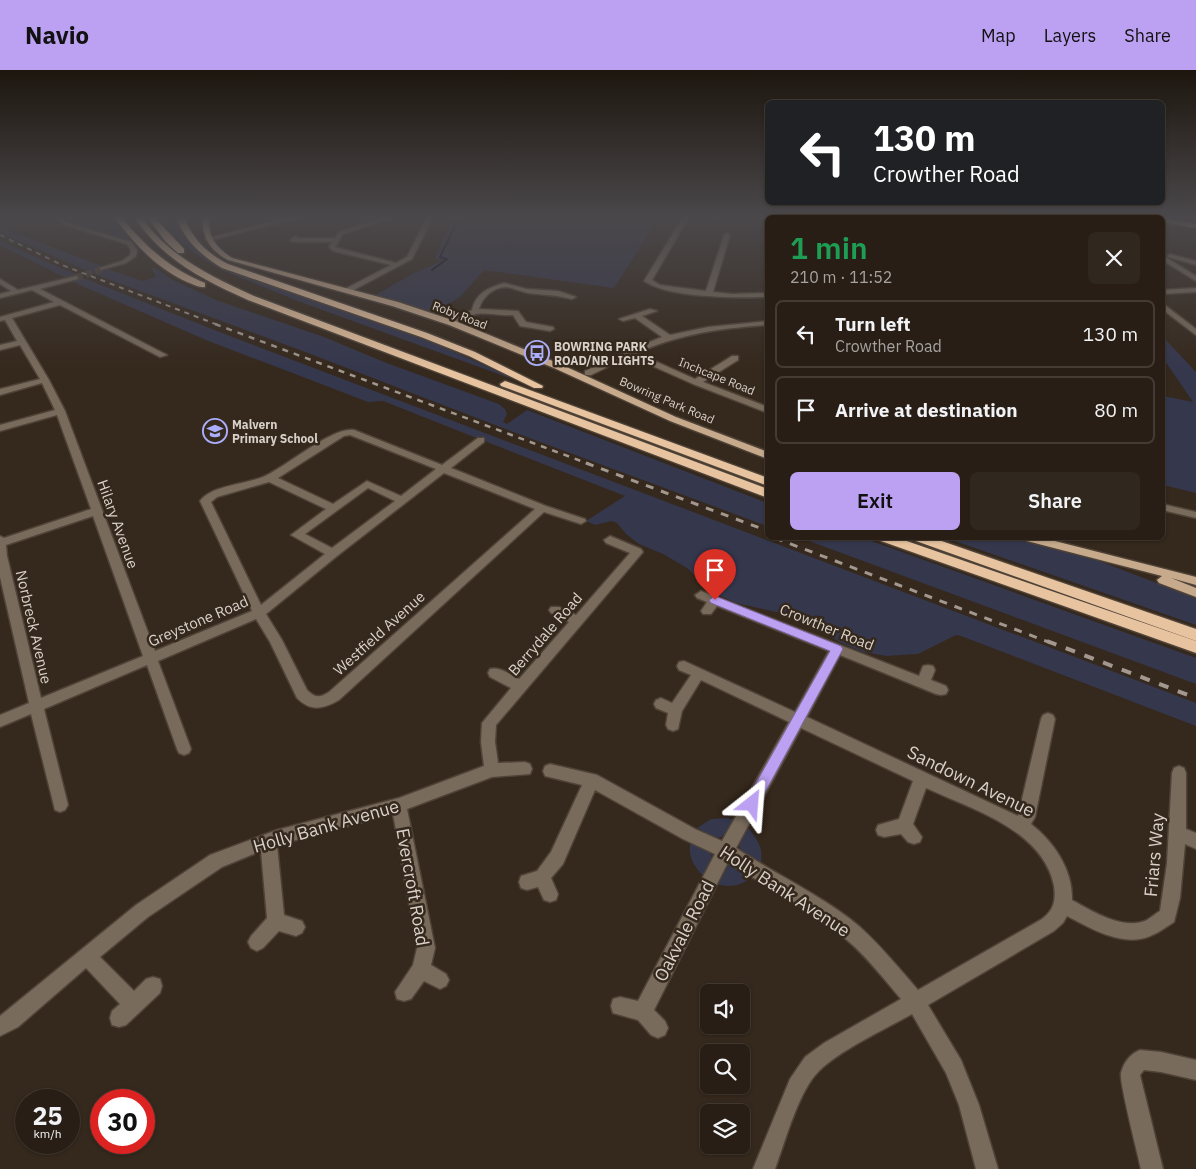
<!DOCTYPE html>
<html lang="en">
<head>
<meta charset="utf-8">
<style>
	:root { --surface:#281e15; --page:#30271e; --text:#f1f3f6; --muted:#a5a2a0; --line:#443c34; --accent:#bca0f2 }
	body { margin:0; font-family:"IBM Plex Sans",sans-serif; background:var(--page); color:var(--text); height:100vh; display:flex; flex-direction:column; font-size:19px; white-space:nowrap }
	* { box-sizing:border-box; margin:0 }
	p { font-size:16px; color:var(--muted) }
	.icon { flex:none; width:28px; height:28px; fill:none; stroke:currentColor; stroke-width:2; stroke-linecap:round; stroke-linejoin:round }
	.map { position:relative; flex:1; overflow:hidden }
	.side { position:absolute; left:765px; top:145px; width:400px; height:325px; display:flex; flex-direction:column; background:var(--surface); border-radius:8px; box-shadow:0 1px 4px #0004,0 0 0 1px var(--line) }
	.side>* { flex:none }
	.hud { position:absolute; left:765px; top:30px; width:400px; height:105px; border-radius:8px; box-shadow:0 1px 4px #0004,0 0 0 1px var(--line); background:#202124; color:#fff; overflow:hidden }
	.buttons { position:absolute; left:700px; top:914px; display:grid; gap:10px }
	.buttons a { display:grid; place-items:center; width:50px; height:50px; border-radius:8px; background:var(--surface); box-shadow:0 1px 4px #0004,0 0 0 1px var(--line); font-size:25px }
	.speed { position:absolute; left:15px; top:1019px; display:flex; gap:10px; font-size:25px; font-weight:700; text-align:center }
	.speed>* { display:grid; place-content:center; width:65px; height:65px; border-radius:50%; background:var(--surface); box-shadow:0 1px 4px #0004,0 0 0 1px var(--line); line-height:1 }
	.speed small { font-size:12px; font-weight:400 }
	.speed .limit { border:8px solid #d22; background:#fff; color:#111 }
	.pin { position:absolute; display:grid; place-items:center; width:42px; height:42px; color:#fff; margin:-51px -21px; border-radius:50% 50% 50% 0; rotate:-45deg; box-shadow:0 0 5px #0007 }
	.pin .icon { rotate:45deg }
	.me { position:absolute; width:55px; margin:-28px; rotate:28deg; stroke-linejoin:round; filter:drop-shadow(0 0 4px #0008) }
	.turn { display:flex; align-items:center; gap:18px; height:105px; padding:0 25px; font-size:22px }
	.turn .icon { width:65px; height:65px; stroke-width:2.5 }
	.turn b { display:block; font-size:35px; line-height:42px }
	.round { display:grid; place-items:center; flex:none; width:52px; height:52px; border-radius:8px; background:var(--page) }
	.summary { display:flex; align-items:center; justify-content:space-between; height:85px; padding:0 25px }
	h1 { font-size:30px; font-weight:600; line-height:38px; color:#1e9e55 }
	.primary-button { display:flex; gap:10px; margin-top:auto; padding:10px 25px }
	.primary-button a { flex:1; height:58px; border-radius:8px; background:var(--accent); color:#111; font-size:20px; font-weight:600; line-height:58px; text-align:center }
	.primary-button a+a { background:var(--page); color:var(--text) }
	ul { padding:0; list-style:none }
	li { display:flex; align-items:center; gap:15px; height:68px; margin:0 10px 8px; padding:0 15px; border:2px solid var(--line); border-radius:8px }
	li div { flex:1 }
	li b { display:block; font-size:19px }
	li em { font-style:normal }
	header { display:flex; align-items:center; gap:30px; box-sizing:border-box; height:70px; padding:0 25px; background:var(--accent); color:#111 }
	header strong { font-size:24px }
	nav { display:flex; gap:28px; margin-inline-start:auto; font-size:18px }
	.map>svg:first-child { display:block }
	.green { fill:#35374d }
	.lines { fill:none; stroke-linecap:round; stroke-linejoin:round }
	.stream { stroke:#0f0d2d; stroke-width:2 }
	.minor-tunnel { stroke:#4e4136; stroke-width:7; stroke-dasharray:7 3; stroke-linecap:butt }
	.minor-casing { stroke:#4f4338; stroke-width:3 }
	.major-casing { stroke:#4f4338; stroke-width:3 }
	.highway-casing { stroke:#4f4338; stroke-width:3 }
	.minor { fill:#796b5c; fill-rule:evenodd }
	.major { fill:#c7aa8c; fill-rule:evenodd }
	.highway { fill:#e7c39f; fill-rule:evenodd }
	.rail-far3 { stroke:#a2988f; stroke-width:2; stroke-dasharray:5 5; stroke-linecap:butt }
	.rail-far2 { stroke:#a2988f; stroke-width:2.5; stroke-dasharray:6 6; stroke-linecap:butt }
	.rail-far1 { stroke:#a2988f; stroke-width:3; stroke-dasharray:8 8; stroke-linecap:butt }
	.rail { stroke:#a2988f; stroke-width:4; stroke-dasharray:10 10; stroke-linecap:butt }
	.route { fill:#bca0f2; stroke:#7a689d }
	.labels { text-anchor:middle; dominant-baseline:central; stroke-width:5; stroke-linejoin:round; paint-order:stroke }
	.far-street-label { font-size:12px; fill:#d9d1c9; stroke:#35281c }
	.far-poi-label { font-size:12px; font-weight:bold; fill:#d9d1c9; stroke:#35281c; text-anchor:start }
	.street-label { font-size:15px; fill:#d9d1c9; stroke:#35281c }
	.near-street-label { font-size:18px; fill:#d9d1c9; stroke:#35281c }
</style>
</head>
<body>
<header>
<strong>Navio</strong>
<nav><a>Map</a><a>Layers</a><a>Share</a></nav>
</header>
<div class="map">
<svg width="1196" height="1099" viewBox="0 0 1196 1099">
	<rect width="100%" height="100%" fill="#35281c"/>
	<g class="green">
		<polygon points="61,147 113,147 132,172"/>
		<path d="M158 147H178C185 172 201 186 224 197L434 273 526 314 298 231 221 200 203 189 180 172Z"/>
		<polygon points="449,147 659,147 614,218 484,200 460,227 434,243 374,226 414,203 444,190 435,189 452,149 448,149"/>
		<polygon points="0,157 104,197 103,199 108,199 142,211 156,207 151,198 155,198 173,210 216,230 324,267 384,292 499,334 505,339 507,344 503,352 507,354 527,340 767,433 767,456 508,360 300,280 94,204 0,163"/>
		<polygon points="0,171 81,207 222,263 1196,633 1196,656 961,566 956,565 918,584 887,586 863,582 841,573 798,547 736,533 714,523 687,498 663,484 639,474 626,464 617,453 612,451 595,455 586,451 625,426 487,372 483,367 474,367 383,331 368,332 206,270 71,211 74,210 64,207 0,175"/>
		<polygon points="1163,267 1196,302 1196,423 1163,415 1163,326 1193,332 1163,288"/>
		<polygon points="801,468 863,468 1196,588 1196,614"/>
		<polygon points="946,468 1015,468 1024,470 1099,491 1196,528 1196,555"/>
		<path d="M728 748 735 750C720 773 721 771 697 758L711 749Z"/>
		<path d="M746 756C756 766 764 778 761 793 739 780 733 781 746 756Z"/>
		<path d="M691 769C714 783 717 780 704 806 693 797 687 784 691 769Z"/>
		<path d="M730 794H737L754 804C744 816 731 818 716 814L726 795Z"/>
	</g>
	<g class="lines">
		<polyline class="stream" points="432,200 447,189 440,187 457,152 455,150 457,147"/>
		<polyline class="minor-tunnel" points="76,208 102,199"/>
		<defs>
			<g id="minor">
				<polygon points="53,147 60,147 68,153 131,172 137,180 136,186 126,193 100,200 100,198 122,191 130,185 131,180 127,174 64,155"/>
				<polygon points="290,147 302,147 208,171 205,169"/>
				<polygon points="386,147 396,147 343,164 335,177 396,193 407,187 427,147 433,147 412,189 348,223 344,221 345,219 391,195 333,181 329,177 332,172 293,172 290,170 295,166 298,168 335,168 339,162"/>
				<path d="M683 147H689L652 210 660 215 706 221 724 165 727 163 730 165 713 222 732 224 768 223V227C737 228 670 228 646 212L644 211Z"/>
				<polygon points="711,147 723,147 723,148 720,150"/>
				<polygon points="764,147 771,147 771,148 768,148 768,150"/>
				<rect x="812" y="147" width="6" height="1"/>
				<rect x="931" y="147" width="6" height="1"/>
				<rect x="1101" y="147" width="6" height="1"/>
				<polygon points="1170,184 1196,191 1196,195 1168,187 1167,186"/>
				<polygon points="1162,185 1196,206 1196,211 1162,190"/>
				<path d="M76 206 78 207V209L40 219 167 285 160 287 60 235 12 248 49 310 65 341 155 581 252 541 200 431C213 414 248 415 267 405 288 395 334 356 354 360L442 395 478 368H484V372L451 398 546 436 585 449 586 451 581 454 544 442 339 630C323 639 311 642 297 628L270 572 256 549 158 591 191 679 189 683 184 685 179 683 177 679 147 595 44 639 68 735 65 740 60 742 55 740 31 644 0 657V645L29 633 0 507V466L4 468 91 439 57 345 0 361V355L55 340 42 313 0 325V319L40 309 20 275 0 280V275L17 271 5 250 0 251V247L54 232 32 220 0 228V224L11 221 0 214V209L18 220ZM350 365 436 399 401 426 367 411 333 434 278 408 344 366ZM444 403 535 439 329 622C320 628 315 628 307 620L282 570 266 544 337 486ZM269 412 326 439 291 465 325 484 261 535 211 432 217 427ZM368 418 395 431 332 478 305 464ZM93 446 143 586 41 628 7 486 6 475Z"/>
				<path d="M504 213 527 219 558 221 576 227 572 229C557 225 543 225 528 223 521 222 512 217 505 217 492 218 482 228 479 239L518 241 526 252 553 257 554 259 550 261 520 256 513 245C503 246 483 242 476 244 466 246 459 256 449 255V251L472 240C476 223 488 218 504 213Z"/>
				<polygon points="1196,218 1196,222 1162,224 1162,220"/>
				<polygon points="1162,233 1196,259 1196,265 1162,239"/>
				<path d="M650 239 657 241 642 246 670 265 708 257 768 251V255C722 258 679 264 637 283L695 309 732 286H738V290L703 312 768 337V343L693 314 630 286 591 305H585V301L632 279 662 267 635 248 623 251 619 249Z"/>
				<polygon points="1162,434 1196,442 1196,448 1162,440"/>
				<path d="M610 466 641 479 643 482 496 655 495 672 498 693 525 692 530 694 532 699 530 704 492 707 407 739 435 878 431 895 446 904 449 910 446 916 440 919 424 911 411 929 404 931 397 929 395 922 413 895 417 878 393 744 277 775 284 845 302 851 305 857 302 863 296 866 279 861 263 878 257 881 251 878 248 872 251 866 267 848 261 781 222 797 148 847 100 887 134 921 146 909 153 907 160 909 162 916 160 923 126 955 119 957 112 955 110 948 112 941 120 934 86 898 18 957 0 966V946L136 835 210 785 277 760 399 728 484 696 481 672 482 653 511 618 490 607 488 603 490 599C500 596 510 605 519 609L569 552 551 543 549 540 551 537H559L576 545 630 483 606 473 604 470Z"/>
				<path d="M701 521 919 606 923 596 928 595 933 596 935 600 931 610 946 616 948 620 946 624 941 625 936 624 840 585 807 647 1018 746 1041 649 1043 645 1048 643 1053 645 1055 649 1035 747 1031 754C1054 772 1073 800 1072 830 1092 841 1123 861 1147 850 1152 847 1156 843 1160 841L1167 793 1172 703 1174 698 1179 696 1184 698 1186 703V759L1196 763V779L1185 774 1180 828 1174 852C1163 859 1153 867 1140 869 1115 873 1088 857 1067 846L1063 853 1054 861 928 935 961 990 979 1035 998 1099H976L959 1035 946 1003 912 944C886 959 840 980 819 1001 799 1020 785 1072 775 1099H753L790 1009 805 987 824 973 901 929C884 909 867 887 847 870 812 839 767 818 728 792L654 940 665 951 668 958 665 965 658 968 651 965 638 950 613 943 611 936 613 929 620 927 638 931 715 784 683 769 595 720 563 794 551 808 558 824 556 830 550 832 544 830 538 817 527 820 521 818 519 812 521 806 537 801 551 782 582 715 545 706 543 701 545 696 550 694 597 705 695 759 722 771 789 652 701 610 682 641 678 659 673 661 668 659 666 655 668 643 656 638 654 634 656 630 661 628 672 633 691 605 679 600 677 596 679 592 684 591 795 642 829 581 717 536 711 544H703L701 541 707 532 697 528 695 525ZM801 658 913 711 899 749 878 755 876 760 878 765 884 767 901 764 908 772 914 774 920 772 922 767 913 754 926 718C972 739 1043 760 1054 816 1056 830 1054 840 1042 849L918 920C899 898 881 876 860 857 825 827 775 804 736 778Z"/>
				<path d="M1140 980 1161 982 1196 990V1010L1161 1002 1144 1000 1140 1005 1163 1099H1141C1138 1084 1119 1012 1121 1003 1124 992 1130 984 1140 980Z"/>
			</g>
			<g id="major">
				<path d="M203 147H209C207 166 216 178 232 188L398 232 455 251 560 294 676 347 768 382V389L670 351 554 298 449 255 392 236 228 190C211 181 201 167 203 147Z"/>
				<rect x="1139" y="147" width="8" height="1"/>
				<polygon points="1162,148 1196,154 1196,158 1162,152"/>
				<polygon points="1026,468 1043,468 1196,507 1196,515 1171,508 1196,518 1196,527 1159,513 1157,510 1162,506 1027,471"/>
			</g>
			<g id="highway">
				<path d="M114 147H121C146 177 169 198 205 213V217C199 218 193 214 187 212 156 198 134 173 114 147Z"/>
				<path d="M134 147H141C170 187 210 206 254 226L768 419V428L248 230C201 209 164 190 134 147Z"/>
				<polygon points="147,147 154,147 184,179 184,183 178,183 166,172"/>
				<path d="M176 147H184C193 170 207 183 228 194L427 263 475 282 543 316 542 318H534L469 286 421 267 222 198C201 185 185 171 176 147Z"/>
				<polygon points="505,311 768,408 768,416 501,316 500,314"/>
				<polygon points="879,468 898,468 1196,571 1196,583 881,471"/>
				<polygon points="914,468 933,468 1196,559 1196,571 916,471"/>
			</g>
		</defs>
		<use href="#minor" class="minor-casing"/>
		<use href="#major" class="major-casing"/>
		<use href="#highway" class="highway-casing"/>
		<use href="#minor" class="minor"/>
		<use href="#major" class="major"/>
		<use href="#highway" class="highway"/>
		<polyline class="rail-far3" points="0,165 62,195 218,255"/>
		<polyline class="rail-far2" points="215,254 589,394"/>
		<g class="rail-far1">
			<polyline points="586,393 768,461"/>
			<polyline points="775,468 1051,573"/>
		</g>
		<polyline class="rail" points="1047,571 1196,628"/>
	</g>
	<linearGradient id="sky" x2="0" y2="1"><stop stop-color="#1d160f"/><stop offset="0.49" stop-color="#4b484b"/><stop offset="1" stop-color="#4b484b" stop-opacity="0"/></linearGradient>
	<rect width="1196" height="301" fill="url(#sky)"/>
	<polygon class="route" points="715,526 841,576 843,579 756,739 752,740 747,739 744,734 747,729 830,581 711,533 709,530"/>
	<defs>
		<symbol id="bus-ring" viewBox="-11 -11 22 22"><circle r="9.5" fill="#35281c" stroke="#abaffb" stroke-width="1.5"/><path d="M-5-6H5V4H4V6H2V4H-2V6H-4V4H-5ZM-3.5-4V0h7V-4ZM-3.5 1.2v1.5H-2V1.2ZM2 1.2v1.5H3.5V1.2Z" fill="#abaffb"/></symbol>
		<symbol id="school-ring" viewBox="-11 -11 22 22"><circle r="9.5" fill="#35281c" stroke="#abaffb" stroke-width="1.5"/><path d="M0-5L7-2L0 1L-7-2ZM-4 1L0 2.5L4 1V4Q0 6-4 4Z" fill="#abaffb"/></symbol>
	</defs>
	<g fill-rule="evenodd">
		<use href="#bus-ring" x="523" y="269" width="28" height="28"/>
		<use href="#school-ring" x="201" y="347" width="28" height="28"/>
	</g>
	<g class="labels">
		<g class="far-street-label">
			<text transform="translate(460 245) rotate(21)">Roby Road</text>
			<text transform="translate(717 306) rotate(22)">Inchcape Road</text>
			<text transform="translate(667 330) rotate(23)">Bowring Park Road</text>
		</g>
		<g class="far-poi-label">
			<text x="554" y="276">BOWRING PARK<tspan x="554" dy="14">ROAD/NR LIGHTS</tspan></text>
			<text x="232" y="354">Malvern<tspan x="232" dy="14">Primary School</tspan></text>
		</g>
		<g class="street-label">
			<text transform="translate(118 454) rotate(70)">Hilary Avenue</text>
			<text transform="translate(198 551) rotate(-23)">Greystone Road</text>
			<text transform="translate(34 557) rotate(77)">Norbreck Avenue</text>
			<text transform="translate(827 557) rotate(22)">Crowther Road</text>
			<text transform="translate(379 563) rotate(-42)">Westfield Avenue</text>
			<text transform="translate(545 564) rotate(-49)">Berrydale Road</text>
		</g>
		<g class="near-street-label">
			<text transform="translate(971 711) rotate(26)">Sandown Avenue</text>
			<text transform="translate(326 756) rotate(-16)">Holly Bank Avenue</text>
			<text transform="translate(1154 785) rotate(-85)">Friars Way</text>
			<text transform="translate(413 817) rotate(80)">Evercroft Road</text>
			<text transform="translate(785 821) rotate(33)">Holly Bank Avenue</text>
			<text transform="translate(684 861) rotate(-63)">Oakvale Road</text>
		</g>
	</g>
</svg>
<div class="buttons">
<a><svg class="icon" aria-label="sound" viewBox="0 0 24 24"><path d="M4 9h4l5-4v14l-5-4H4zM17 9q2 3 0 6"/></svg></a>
<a><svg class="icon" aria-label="search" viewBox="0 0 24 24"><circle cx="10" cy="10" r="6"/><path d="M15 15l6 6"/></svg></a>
<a><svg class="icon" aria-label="layers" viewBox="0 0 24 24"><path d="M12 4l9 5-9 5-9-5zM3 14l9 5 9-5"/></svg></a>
</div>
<div class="speed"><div>25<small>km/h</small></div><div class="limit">30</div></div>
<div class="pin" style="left:715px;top:530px;background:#d93025"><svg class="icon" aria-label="arrive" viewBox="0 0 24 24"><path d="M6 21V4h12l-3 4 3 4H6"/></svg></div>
<svg class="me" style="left:752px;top:734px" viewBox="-20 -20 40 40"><path d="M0-17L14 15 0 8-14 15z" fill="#bca0f2" stroke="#fff" stroke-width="4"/></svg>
<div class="hud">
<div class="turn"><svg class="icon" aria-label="left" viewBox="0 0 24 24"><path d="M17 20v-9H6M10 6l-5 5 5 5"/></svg><div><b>130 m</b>Crowther Road</div></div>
</div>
<section class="side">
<div class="summary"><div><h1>1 min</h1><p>210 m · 11:52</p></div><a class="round"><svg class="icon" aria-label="close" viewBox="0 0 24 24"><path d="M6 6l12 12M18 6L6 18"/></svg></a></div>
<ul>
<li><svg class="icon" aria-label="left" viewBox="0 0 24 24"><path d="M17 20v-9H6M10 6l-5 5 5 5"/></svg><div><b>Turn left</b><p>Crowther Road</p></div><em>130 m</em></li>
<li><svg class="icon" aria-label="arrive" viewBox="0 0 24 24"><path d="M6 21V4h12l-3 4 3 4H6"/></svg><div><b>Arrive at destination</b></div><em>80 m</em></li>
</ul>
<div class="primary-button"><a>Exit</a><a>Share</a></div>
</section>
</div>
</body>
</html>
